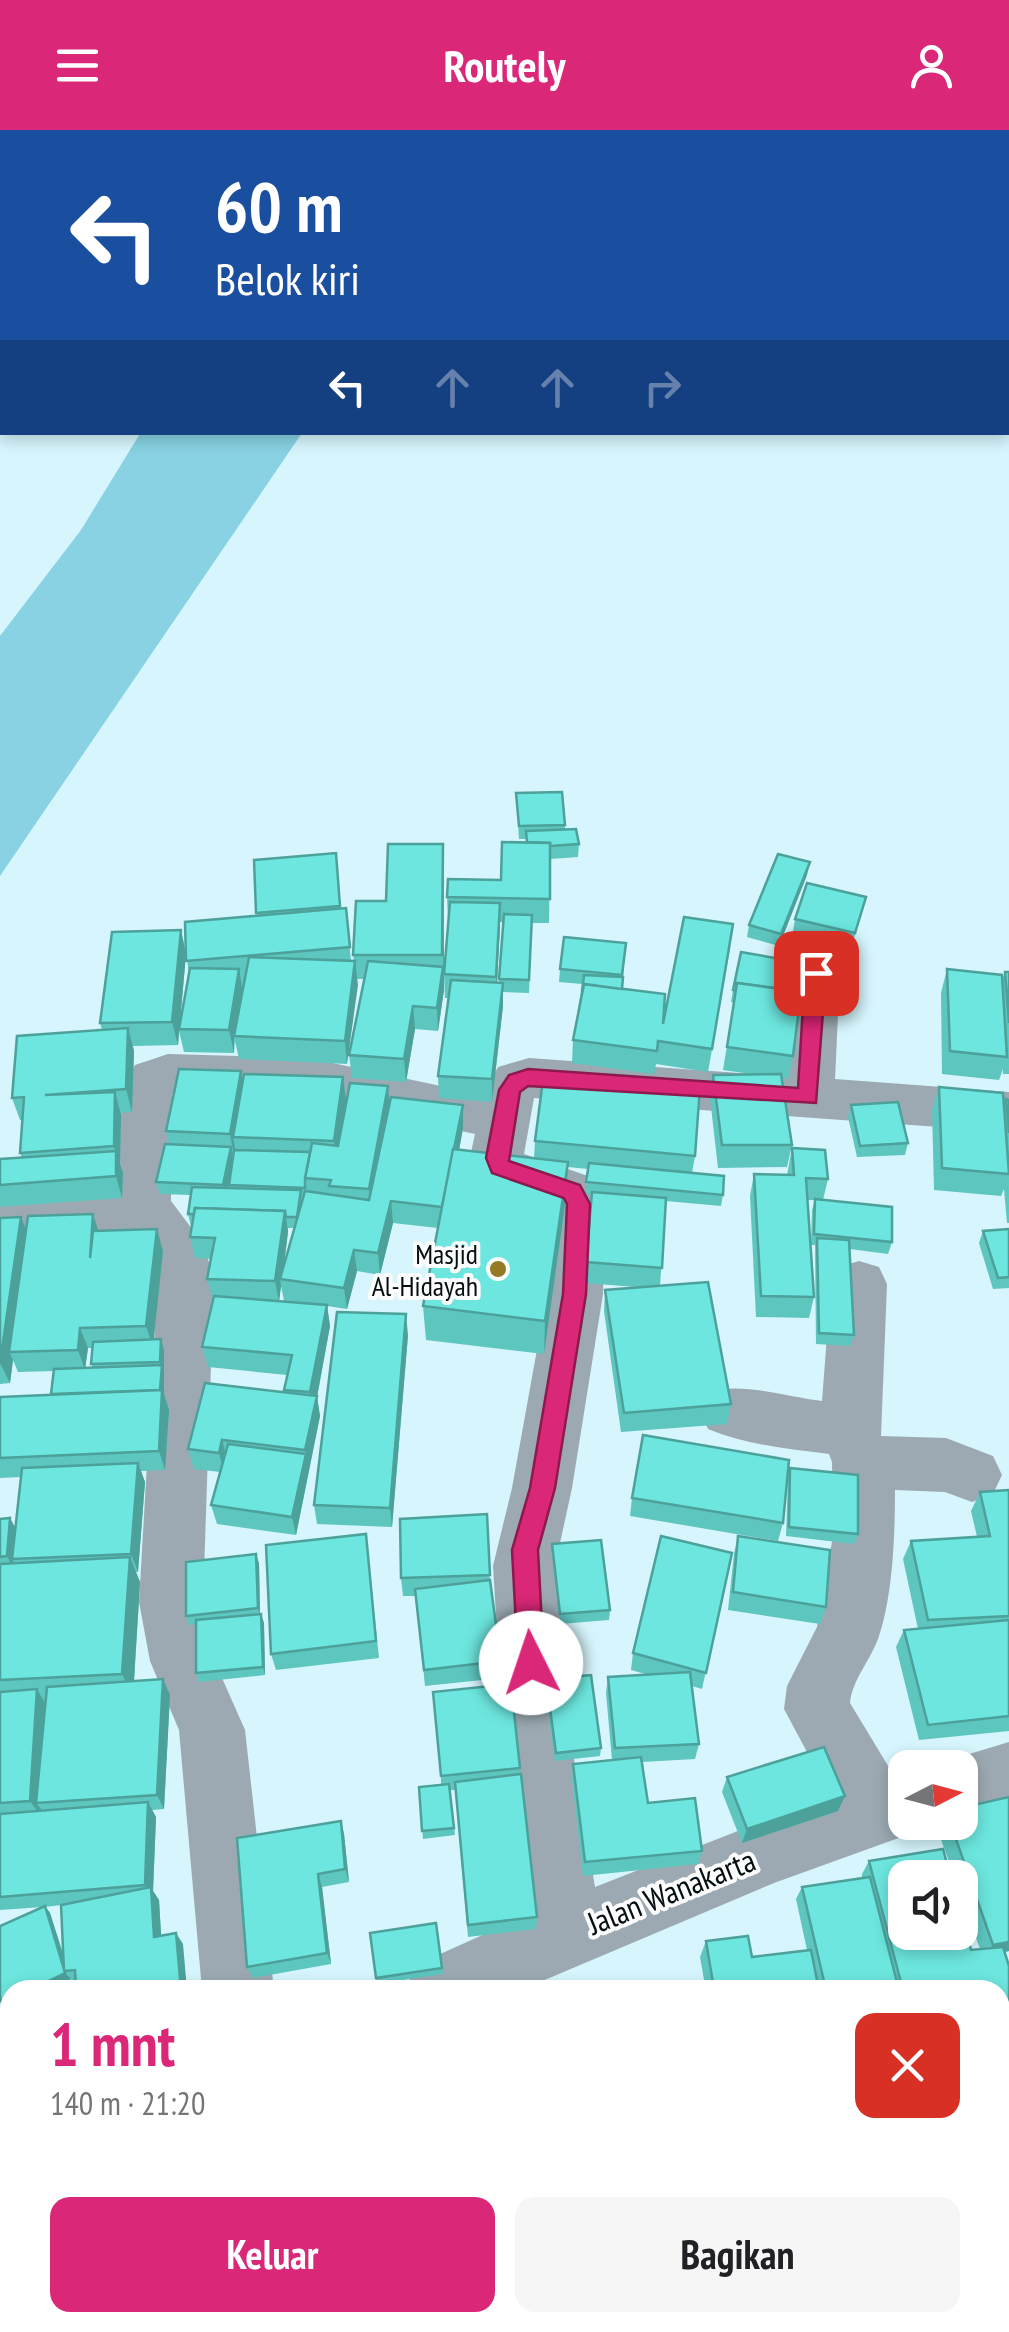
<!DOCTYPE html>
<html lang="id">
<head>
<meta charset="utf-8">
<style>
	:root { --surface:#fff; --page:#f6f6f6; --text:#202124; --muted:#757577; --accent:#db2777 }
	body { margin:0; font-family:"PT Sans Narrow",sans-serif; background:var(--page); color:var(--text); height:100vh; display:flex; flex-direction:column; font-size:38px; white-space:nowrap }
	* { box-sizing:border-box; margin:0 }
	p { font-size:32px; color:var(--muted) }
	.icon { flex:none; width:55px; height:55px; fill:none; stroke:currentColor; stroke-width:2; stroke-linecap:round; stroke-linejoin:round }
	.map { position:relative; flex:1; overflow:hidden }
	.drawer { position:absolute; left:0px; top:1850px; width:1010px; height:352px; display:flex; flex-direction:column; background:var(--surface); border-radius:30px 30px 0 0; box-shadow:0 5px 15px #0003 }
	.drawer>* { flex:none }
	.top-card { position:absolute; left:0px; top:0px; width:1010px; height:305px; box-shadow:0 5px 15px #0003; background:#1a4fa0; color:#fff; overflow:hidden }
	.needle { width:65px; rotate:84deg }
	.controls { position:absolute; left:888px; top:1620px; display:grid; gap:20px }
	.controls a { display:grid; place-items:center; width:90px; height:90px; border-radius:20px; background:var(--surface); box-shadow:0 5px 15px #0003; font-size:50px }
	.pin { position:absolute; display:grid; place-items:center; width:85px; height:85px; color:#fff; margin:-42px; border-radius:20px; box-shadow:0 5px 15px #0006 }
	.me { position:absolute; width:110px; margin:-55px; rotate:356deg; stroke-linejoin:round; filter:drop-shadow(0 0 8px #0008) }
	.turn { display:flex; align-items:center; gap:35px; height:210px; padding:0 50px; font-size:45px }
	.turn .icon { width:130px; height:130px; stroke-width:2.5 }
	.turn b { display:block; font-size:70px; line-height:85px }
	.lanes { display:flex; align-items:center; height:95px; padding:0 50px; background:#0003; justify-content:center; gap:50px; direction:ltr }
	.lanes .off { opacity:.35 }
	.round { display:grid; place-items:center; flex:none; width:105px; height:105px; border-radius:20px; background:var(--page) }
	.overview { display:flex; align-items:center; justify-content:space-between; height:170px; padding:0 50px }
	h1 { font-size:60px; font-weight:800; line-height:75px; color:var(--accent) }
	.cta { display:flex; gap:20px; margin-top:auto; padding:20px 50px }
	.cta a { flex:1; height:115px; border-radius:20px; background:var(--accent); color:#fff; font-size:40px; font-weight:800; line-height:115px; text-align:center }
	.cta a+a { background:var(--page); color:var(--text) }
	header { display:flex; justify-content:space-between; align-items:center; height:130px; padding:0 50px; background:var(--accent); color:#fff; font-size:45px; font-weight:800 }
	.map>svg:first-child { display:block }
	.green { fill:#88d2e3 }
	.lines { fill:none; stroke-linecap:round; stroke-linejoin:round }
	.minor { fill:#9ca9b2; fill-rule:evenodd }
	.wall { fill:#5dc6bf; fill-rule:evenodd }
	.shaded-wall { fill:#4ca19b }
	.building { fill:#6ce6de; stroke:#4ca19b; stroke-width:2.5 }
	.route { fill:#db2777; stroke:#8e194d; stroke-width:2.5 }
	.poi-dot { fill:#947b23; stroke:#fcfcfc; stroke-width:4 }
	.labels { text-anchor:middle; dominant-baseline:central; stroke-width:8; stroke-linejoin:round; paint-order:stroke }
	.poi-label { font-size:28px; fill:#030e12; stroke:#fcfcfc; text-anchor:end }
	.near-street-label { font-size:32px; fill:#030e12; stroke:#fcfcfc }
</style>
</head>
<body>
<header><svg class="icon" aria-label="menu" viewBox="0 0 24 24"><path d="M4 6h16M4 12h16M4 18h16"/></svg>Routely<svg class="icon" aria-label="person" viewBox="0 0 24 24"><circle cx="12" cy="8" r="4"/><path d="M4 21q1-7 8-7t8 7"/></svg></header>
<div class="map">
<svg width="1009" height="2202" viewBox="0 0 1009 2202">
	<rect width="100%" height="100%" fill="#d6f5fd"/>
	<polygon class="green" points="141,302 302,303 0,746 0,506 81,400"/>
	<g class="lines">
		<g class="minor">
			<path d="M815 825 832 830 840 843 835 949 1009 962V1002L534 968 524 1024 591 1047 605 1074 603 1164 572 1358 555 1436 569 1598 595 1757 830 1665 784 1579 787 1556 817 1497 833 1406 832 1332 829 1324C787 1319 747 1315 708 1299L700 1281 708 1263C740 1251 786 1267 822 1271L831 1154 839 1137 859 1131 879 1137 887 1154 881 1306 946 1308 993 1326 1002 1345 993 1364 972 1372 945 1362 895 1360C895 1404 893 1467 878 1509 870 1531 852 1550 850 1573L893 1644 905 1639V1692H931L929 1697 774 1753 521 1860H405L416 1835 529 1784 503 1598 493 1436 512 1358 547 1164 551 1077 481 1052 470 1027 475 1004 309 968 172 964 171 1071 199 1108 214 1144 203 1472 214 1530 245 1600 274 1860H202L179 1600 150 1531 139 1472 158 1144 134 1105 0 1116V1072L117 1062 120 964 135 935 168 924 309 928 483 965 498 937 529 928 783 946 790 843 798 830Z"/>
			<polygon points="1009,1612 1009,1678 960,1691 960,1638 935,1638 936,1634"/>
			<polygon points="10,2036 10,2114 0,2118 0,2040"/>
		</g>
	</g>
	<g class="wall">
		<path d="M516 663 565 695V699L579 714 578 727 550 729 549 793H532L529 863 503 862V876L492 972 439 968 438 946 449 868H445L444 844 448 791 447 767 501 750 526 712V709H519ZM500 792H504L499 853H497Z"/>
		<path d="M336 723 341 778H346L351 831H354L353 825 386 771 444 738V860L438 901 415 899 406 952 352 948 349 925 364 849H357L347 934 239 929 235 911 234 923 184 922 179 901 178 915 133 916 134 921 132 982 121 983 120 1034 123 1043 122 1068 0 1077V1029L22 1028 20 1023 23 990H20L12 968 102 900 100 893 181 800 186 824 257 786 254 730ZM186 824 189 843 180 892Z"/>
		<polygon points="807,745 779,816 747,807 749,795"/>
		<polygon points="866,767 852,815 793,801 795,789"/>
		<polygon points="626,813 622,859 663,894 730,818 708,942 656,934 654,944 572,933 573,910 582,854 559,852 560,839"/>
		<polygon points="947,839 1002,850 1005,842 1009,842 1009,944 1003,944 1003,939 999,950 942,944 941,863"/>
		<polygon points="733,860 797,861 793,926 788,949 782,948 792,1015 787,1037 718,1038 710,968 713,945 757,945 723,940 734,873 731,872"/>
		<path d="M343 947 346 970 343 987 390 974 463 998 459 1020 534 1028 535 1011 695 1026 692 1043 723 1065 721 1076 666 1071 660 1156 731 1274 727 1294 621 1302 604 1181 605 1160 636 1157 584 1153 592 1064H586L588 1039 568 1037 566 1068 544 1224 426 1210 423 1176 438 1098 393 1093 380 1145 357 1141 347 1179 327 1176 330 1196 317 1267 320 1286 296 1405 217 1394 211 1375 220 1342 194 1339 188 1319 285 1262 287 1245 208 1237 202 1217 213 1170 207 1149 211 1129 195 1128 190 1107 192 1096H191L188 1084 191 1065 160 1064 156 1052 169 1014 166 1001 243 952ZM288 1098H295L284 1135 288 1102ZM281 1156 284 1171 304 1173 279 1171Z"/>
		<polygon points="939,957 1004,974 1006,969 1009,970 1009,1093 1007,1093 1004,1059 1001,1066 934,1060 932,979"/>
		<polygon points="851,975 908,1013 905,1025 857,1027 848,987"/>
		<polygon points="792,1018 828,1049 823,1070 892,1112 888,1124 850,1119 854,1205 850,1216 816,1214 815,1115 811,1115 812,1080 815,1070 807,1070 814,1167 809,1188 756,1187 750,1066 754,1044 787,1045"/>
		<path d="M21 1087 26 1099 98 1100 163 1121 153 1209H161L164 1220V1264L169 1280 165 1340 141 1341 145 1352 138 1442H136L140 1452 134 1551 170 1565 164 1679 152 1680 156 1687 153 1761 159 1770 161 1806 183 1814 76 1852 73 1853 71 1849 65 1852 70 1860H10L7 1878 1 1872 0 1873V1796L43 1777 0 1780V1389L15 1398 21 1347 0 1348V1267L51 1264 54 1241 18 1242 13 1230 10 1253 0 1254V1088ZM88 1218H92V1238H85ZM61 1775 63 1823 50 1783 45 1777Z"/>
		<polygon points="1009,1099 1009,1158 993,1159 979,1113 983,1101"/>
		<polygon points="408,1205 392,1397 317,1394 314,1375"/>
		<polygon points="790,1338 858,1404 854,1414 786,1406 788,1348"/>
		<polygon points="1009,1360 1009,1601 919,1610 896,1517 904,1500 918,1499 903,1429 911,1411 977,1407 971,1381 980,1362"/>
		<polygon points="632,1368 783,1393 778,1411 630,1386"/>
		<polygon points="487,1384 490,1455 501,1531 501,1548 425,1556 416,1466 403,1466 401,1448"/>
		<polygon points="366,1404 379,1528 276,1540 271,1524"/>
		<polygon points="738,1406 826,1477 820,1494 728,1480 734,1424"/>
		<polygon points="552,1414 610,1480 609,1490 560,1494 552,1423"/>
		<polygon points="732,1423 702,1559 692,1556 699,1614 695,1629 642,1632 648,1673 702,1721 698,1734 583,1746 572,1649 573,1634 612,1630 606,1563 608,1547 649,1545 631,1540 633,1523"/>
		<polygon points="259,1433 260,1484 264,1493 265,1545 199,1552 196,1543 196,1494 189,1495 186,1486"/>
		<polygon points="546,1549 601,1618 600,1626 555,1631 545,1558"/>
		<polygon points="520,1638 537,1787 536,1799 468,1807 455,1660 450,1660 455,1705 423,1709 419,1657 441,1654 441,1646"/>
		<polygon points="727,1647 838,1681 742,1713 722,1662"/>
		<polygon points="341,1691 344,1704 349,1752 322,1757 331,1834 253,1848 247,1837"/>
		<polygon points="938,1692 960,1692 1009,1821 1005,1822 1009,1836 1009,1878 1007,1880 1000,1881 1000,1860 675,1860 705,1855 700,1827 706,1811 752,1827 807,1820 796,1769 802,1757 862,1748 862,1744 869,1731 971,1820 980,1819 960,1763 960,1748 955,1748 936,1696"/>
		<polygon points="436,1793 443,1844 377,1854 376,1848"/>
		<polygon points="1009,1880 1009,1977 1000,1979 1000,1882"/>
		<polygon points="1009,1988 1009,2096 1000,2097 1000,1989"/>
		<polygon points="1009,2112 1009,2182 1000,2138 1000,2116"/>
		<polygon points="717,2192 840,2192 842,2202 718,2202"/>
		<polygon points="844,2192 950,2192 952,2202 846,2202"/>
	</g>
	<g class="shaded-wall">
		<polygon points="443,714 444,860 438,901 437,878 443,837"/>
		<polygon points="810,732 807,745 779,816 781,804"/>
		<polygon points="500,773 500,797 496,870 496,847"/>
		<polygon points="181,800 186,824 178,915 172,892"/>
		<polygon points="355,831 358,855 347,934 345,911"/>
		<polygon points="239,839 243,863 234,906 234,923 229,900"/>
		<polygon points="503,853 503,876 492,972 492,949"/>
		<polygon points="413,876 415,899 406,952 404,929"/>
		<polygon points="128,898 134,921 132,982 126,959"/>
		<polygon points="241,941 245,964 233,1007 235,1018 234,1026 230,1004"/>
		<polygon points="343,947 346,970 337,1033 334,1011"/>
		<polygon points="388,956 390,979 372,1081 369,1059"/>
		<polygon points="115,962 121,985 120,1034 123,1043 122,1068 116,1046 116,1025 114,1016"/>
		<polygon points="463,975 463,998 445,1099 444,1077"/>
		<polygon points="231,1017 233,1029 226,1067 223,1055"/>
		<polygon points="568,1032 566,1068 544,1224 545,1191"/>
		<polygon points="391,1071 393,1093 380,1145 378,1123"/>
		<polygon points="285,1081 288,1102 282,1150 280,1149 281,1156 279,1172 275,1151"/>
		<polygon points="93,1084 100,1106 90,1128"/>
		<polygon points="21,1087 30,1109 9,1222 13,1230 10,1253 0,1233"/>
		<polygon points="157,1099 163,1121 153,1217 146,1196"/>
		<polygon points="354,1120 357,1141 347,1179 344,1158"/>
		<polygon points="327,1175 330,1196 317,1267 320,1286 296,1405 292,1387 306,1325 305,1320 314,1280 310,1262"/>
		<polygon points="406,1184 408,1205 392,1397 390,1378"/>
		<polygon points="80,1198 88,1218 85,1240 78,1220"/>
		<polygon points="161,1209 164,1220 164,1264 169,1280 165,1340 159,1321"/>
		<polygon points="222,1310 227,1329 224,1342 219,1323"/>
		<polygon points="138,1333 145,1352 138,1442 131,1424"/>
		<polygon points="10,1388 20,1406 12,1429 17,1438 16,1444 7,1426"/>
		<polygon points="256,1424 259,1433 260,1487 258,1478"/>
		<polygon points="130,1427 140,1452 133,1566 122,1544"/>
		<polygon points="261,1484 264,1493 265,1545 263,1537"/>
		<polygon points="163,1549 170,1565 164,1679 157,1665"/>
		<polygon points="37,1559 46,1575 36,1673 41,1679 40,1685 30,1671"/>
		<polygon points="845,1666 838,1681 742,1713 747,1699"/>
		<polygon points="148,1672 156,1687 153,1761 159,1770 162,1819 154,1807 152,1766 145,1755"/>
		<polygon points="341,1691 344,1704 349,1752 345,1739"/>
		<polygon points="318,1744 322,1757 331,1834 327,1823"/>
		<polygon points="45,1776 50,1783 68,1841 65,1841"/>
		<polygon points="176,1803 183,1814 187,1860 181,1860"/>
		<polygon points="1009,1812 1009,1821 982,1827 993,1815"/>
		<polygon points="65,1843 71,1849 65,1852 70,1860 30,1860"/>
		<polygon points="0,1885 5,1889 10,1904 10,1926 0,1898"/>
		<polygon points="10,1968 10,1983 0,1989 0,1974"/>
		<polygon points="114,2192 123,2192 124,2202 115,2202"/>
		<polygon points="246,2192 251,2192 253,2202 248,2202"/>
	</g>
	<g class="building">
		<polygon points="562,662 565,695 519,696 516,663"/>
		<polygon points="576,699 579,714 550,716 550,713 527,712 526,701"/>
		<polygon points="502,712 550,713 550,769 447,767 448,749 501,750"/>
		<polygon points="388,714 443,714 442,825 353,825 356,771 386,771"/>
		<polygon points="336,723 340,776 256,783 254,730"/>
		<polygon points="778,724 810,732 781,804 749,795"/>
		<polygon points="807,753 866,767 855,803 795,789"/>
		<polygon points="450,772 500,773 496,847 444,844"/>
		<polygon points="346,778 350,817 186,831 185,792"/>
		<polygon points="504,784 532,785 529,850 499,849"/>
		<polygon points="684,787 733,794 712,919 658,911 657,921 573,910 584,854 665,864 663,894"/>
		<polygon points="181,800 172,892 100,893 112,802"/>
		<polygon points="564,807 626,813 622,845 560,839"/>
		<polygon points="741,822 803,833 797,861 737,853 736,861 733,860"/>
		<polygon points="249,827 355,831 345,911 234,906"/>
		<polygon points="368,831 443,837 437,878 413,876 404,929 349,925"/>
		<polygon points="190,838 239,839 229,900 179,899"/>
		<polygon points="947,839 1002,845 1007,927 950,921"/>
		<polygon points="1005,842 1009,842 1009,893"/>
		<polygon points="584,845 623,847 622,859 584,854 582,862"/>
		<polygon points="451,850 503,853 492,949 438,946"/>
		<polygon points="737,853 801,862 793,926 727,917"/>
		<polygon points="128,898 126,959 45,965 115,962 114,1016 20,1023 24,967 12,968 17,906"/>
		<polygon points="179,939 241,941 230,1004 166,1001"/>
		<polygon points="544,942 700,957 695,1026 535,1011"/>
		<polygon points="244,944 343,947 334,1011 233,1007"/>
		<polygon points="781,944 792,1015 722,1015 713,945"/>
		<polygon points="350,953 388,956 369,1059 329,1056 331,1050 305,1048 312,1013 338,1016"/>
		<polygon points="939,957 1003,963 1009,1044 942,1038"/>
		<polygon points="391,967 463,975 442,1077 391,1071 378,1123 354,1120 344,1158 280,1149 305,1061 369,1070"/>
		<polygon points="1006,969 1009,970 1009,1003"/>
		<polygon points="898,972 908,1013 860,1016 851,975"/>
		<polygon points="165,1014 231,1017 223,1055 156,1052"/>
		<polygon points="792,1018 825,1020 828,1049 806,1048 814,1167 761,1166 754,1044 794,1045"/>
		<polygon points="453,1019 568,1032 545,1191 423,1176"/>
		<polygon points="234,1020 310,1022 305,1048 305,1058 229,1055"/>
		<polygon points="116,1021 116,1046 0,1055 0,1029"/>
		<polygon points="589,1033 724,1046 723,1065 586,1052"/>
		<polygon points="192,1057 301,1060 297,1087 286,1087 285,1081 195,1078 194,1084 188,1084"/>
		<polygon points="592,1062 666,1068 662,1138 586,1132"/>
		<polygon points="815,1069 892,1077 892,1112 814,1104"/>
		<polygon points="195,1078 285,1081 275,1151 207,1149 215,1108 190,1107"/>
		<polygon points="93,1084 90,1128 93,1101 157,1099 146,1196 80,1198 78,1220 9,1222 28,1086"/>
		<polygon points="21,1087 0,1233 0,1088"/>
		<polygon points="1009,1099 1009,1147 998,1148 983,1101"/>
		<polygon points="817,1108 849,1110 854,1205 819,1203"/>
		<polygon points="708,1152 731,1274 624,1283 605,1160"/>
		<polygon points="214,1166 327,1175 310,1262 284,1260 292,1225 202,1217"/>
		<polygon points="337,1182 406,1184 390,1378 314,1375"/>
		<polygon points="161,1209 160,1232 91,1234 93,1212"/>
		<polygon points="162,1235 160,1260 51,1264 54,1239"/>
		<polygon points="205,1253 317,1266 305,1320 222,1310 219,1323 188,1319"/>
		<polygon points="162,1260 159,1321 0,1328 0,1267"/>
		<polygon points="643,1305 789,1330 783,1393 632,1368"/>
		<polygon points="228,1314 306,1324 292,1387 211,1375"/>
		<polygon points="138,1333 131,1424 12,1429 22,1338"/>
		<polygon points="790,1338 858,1345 858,1404 789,1397"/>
		<polygon points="1009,1360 1009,1486 928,1490 911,1411 990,1406 980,1362"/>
		<polygon points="487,1384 490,1445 401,1448 400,1389"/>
		<polygon points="10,1388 7,1426 0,1427 0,1389"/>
		<polygon points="366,1404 376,1511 271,1524 266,1415"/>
		<polygon points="661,1406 732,1423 706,1543 633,1523"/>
		<polygon points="738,1406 830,1420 826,1477 733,1462"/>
		<polygon points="601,1410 610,1480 560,1484 552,1414"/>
		<polygon points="256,1424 258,1478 186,1486 186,1432"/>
		<polygon points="130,1427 122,1544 0,1550 0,1434"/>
		<polygon points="490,1450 501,1531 424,1540 415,1459"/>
		<polygon points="261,1484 263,1537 196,1543 196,1490"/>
		<polygon points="1009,1490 1009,1586 928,1595 904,1500"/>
		<polygon points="690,1542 699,1614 615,1618 608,1547"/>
		<polygon points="591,1545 601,1618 556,1623 546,1549"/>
		<polygon points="163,1549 157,1665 36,1673 47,1557"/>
		<polygon points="511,1554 520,1638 441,1646 433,1562"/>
		<polygon points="37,1559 30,1671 0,1673 0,1562"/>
		<polygon points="824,1617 845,1666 747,1699 727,1647"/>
		<polygon points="641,1627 648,1673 695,1668 702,1721 585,1732 573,1634"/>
		<polygon points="521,1644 537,1787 468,1795 455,1652"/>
		<polygon points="449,1654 454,1698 422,1701 419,1657"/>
		<polygon points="1009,1667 1009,1812 993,1815 950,1692 960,1692 960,1678"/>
		<polygon points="148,1672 145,1755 0,1767 0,1684"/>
		<polygon points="341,1691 345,1739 318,1744 327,1823 247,1837 237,1708"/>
		<polygon points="943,1719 951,1748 905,1748 905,1802 960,1802 960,1779 971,1820 1003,1817 1009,1836 1009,1870 1000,1872 1000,1860 903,1860 869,1731"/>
		<polygon points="870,1747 899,1860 826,1860 802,1757"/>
		<polygon points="151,1757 154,1807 176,1803 181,1860 76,1860 75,1840 64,1841 61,1775"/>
		<polygon points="45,1776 65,1843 30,1860 10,1860 10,1869 2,1873 0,1867 0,1796"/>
		<polygon points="436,1793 442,1838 376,1848 370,1803"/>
		<polygon points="748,1806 752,1827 811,1820 819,1860 676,1860 713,1853 706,1811"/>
		<polygon points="63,1850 66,1860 41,1860"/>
		<polygon points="1009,1880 1009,1971 1000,1972 1000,1882"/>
		<polygon points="0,1898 10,1926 10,1968 0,1974"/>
		<polygon points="1009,1988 1009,2091 1000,2092 1000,1989"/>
		<polygon points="52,2192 114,2192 115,2202 53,2202"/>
		<polygon points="147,2192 246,2192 248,2202 149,2202"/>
		<polygon points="571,2192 706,2192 708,2202 572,2202"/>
		<polygon points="723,2192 840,2192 842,2202 724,2202"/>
		<polygon points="853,2192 950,2192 952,2202 855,2202"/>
	</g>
	<polygon class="route" points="816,835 826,843 816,973 528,956 520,962 509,1031 580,1055 590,1074 586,1164 555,1358 538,1420 544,1533 540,1542 531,1546 522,1542 518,1533 512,1420 530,1358 563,1164 567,1074 564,1068 492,1043 486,1028 499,960 509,945 528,939 798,958 805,843"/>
	<circle class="poi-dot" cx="498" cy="1139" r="10"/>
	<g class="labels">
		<g class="poi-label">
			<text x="478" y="1123">Masjid<tspan x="478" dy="32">Al-Hidayah</tspan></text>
		</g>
		<g class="near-street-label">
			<text transform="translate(671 1761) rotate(-22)">Jalan Wanakarta</text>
		</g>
	</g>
</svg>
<div class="controls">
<a><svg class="needle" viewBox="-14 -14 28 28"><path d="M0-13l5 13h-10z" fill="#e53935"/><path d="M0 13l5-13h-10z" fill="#757577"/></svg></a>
<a><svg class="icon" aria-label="sound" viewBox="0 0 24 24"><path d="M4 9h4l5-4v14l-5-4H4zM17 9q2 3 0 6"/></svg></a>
</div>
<div class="pin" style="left:816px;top:843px;background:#d93025"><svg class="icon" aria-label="arrive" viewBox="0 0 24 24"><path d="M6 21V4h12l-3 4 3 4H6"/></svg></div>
<svg class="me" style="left:531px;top:1533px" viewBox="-20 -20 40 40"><circle r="19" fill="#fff"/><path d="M0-13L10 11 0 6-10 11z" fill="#db2777"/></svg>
<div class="top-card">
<div class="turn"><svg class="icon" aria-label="left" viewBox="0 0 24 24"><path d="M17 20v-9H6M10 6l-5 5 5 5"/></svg><div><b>60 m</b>Belok kiri</div></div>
<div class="lanes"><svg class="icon" aria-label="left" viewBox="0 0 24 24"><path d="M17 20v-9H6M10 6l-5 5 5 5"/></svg><svg class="icon off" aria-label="ahead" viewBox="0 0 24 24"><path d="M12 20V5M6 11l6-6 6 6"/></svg><svg class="icon off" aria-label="ahead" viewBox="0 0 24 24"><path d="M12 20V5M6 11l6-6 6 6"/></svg><svg class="icon off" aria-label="right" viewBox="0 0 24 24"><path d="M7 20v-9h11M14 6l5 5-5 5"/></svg></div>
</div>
<section class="drawer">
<div class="overview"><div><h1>1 mnt</h1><p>140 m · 21:20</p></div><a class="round" style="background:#d93025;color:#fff"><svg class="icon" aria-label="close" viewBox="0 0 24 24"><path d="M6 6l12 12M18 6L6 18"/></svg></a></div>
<div class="cta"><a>Keluar</a><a>Bagikan</a></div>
</section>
</div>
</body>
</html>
